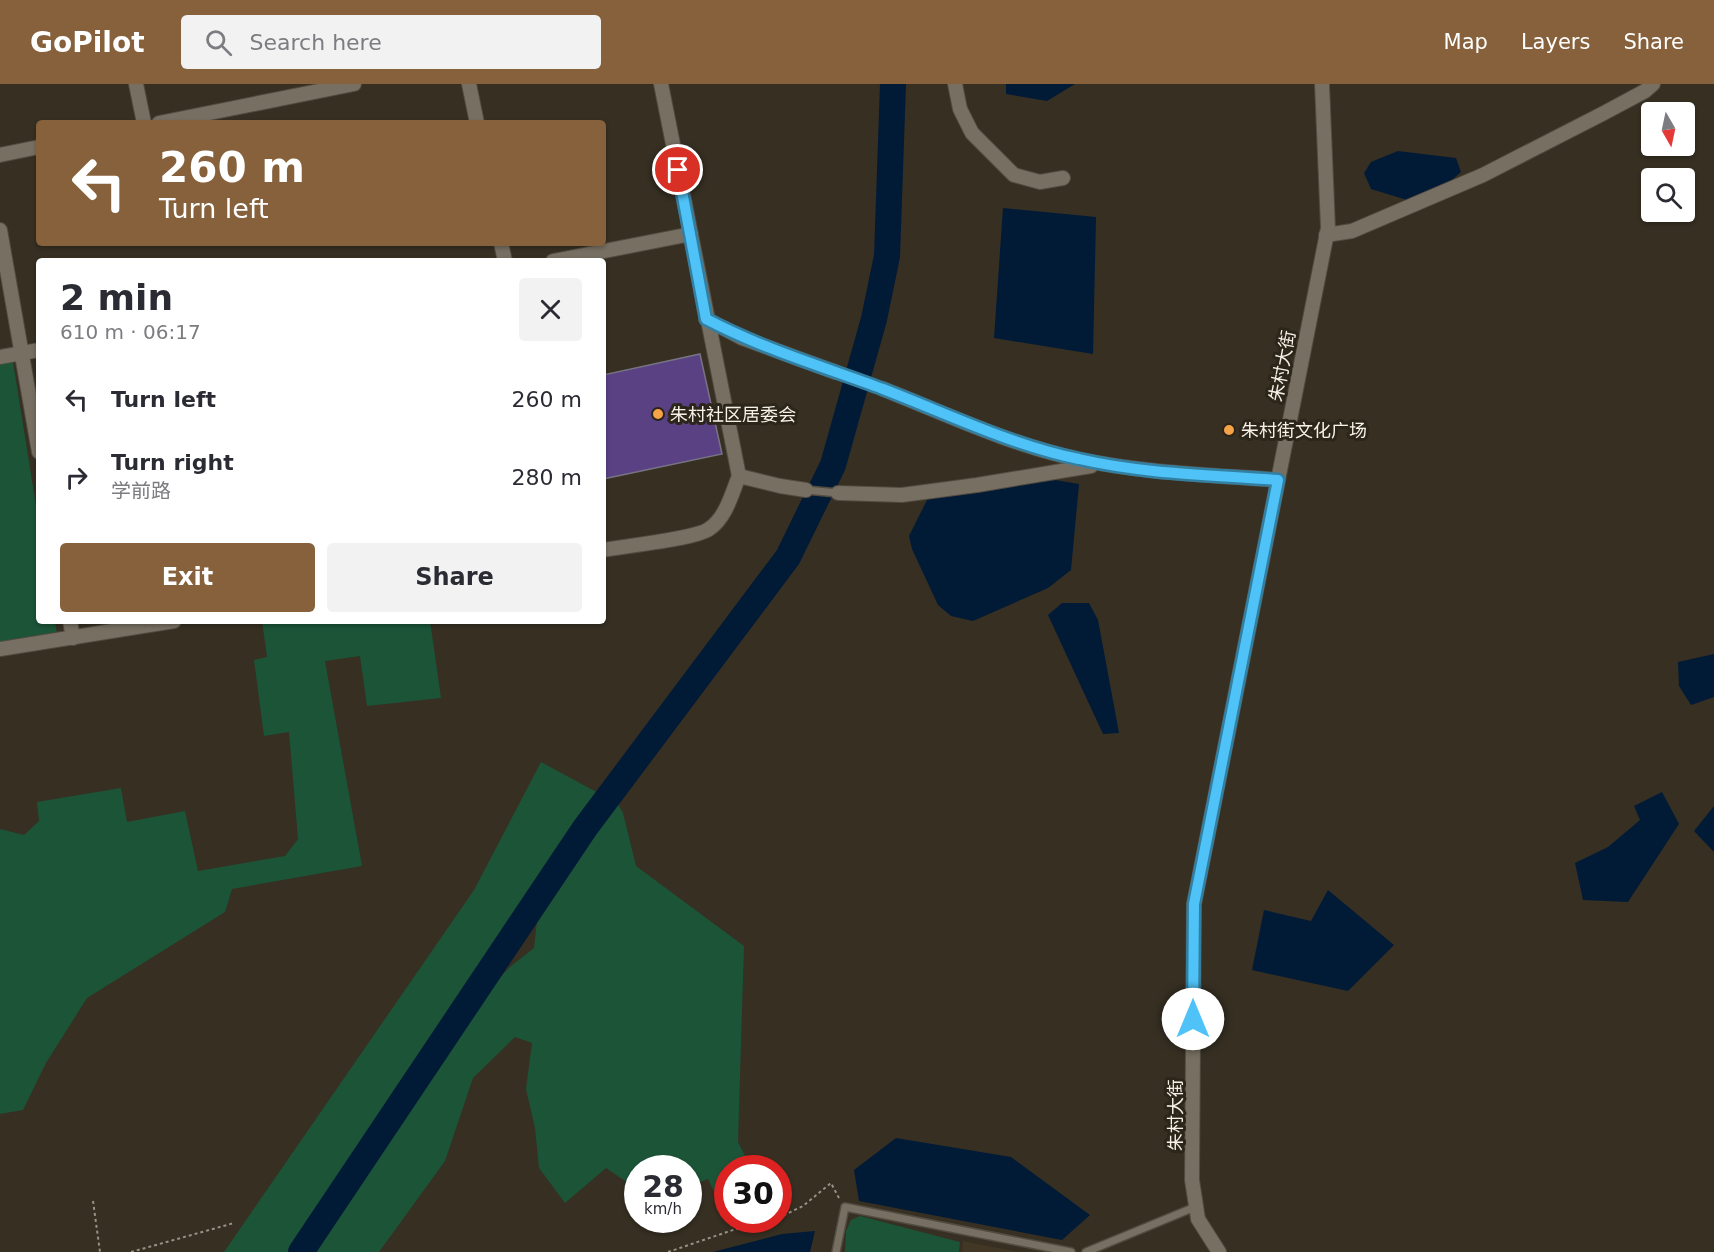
<!DOCTYPE html>
<html lang="en">
<head>
<meta charset="utf-8">
<style>
	:root { --surface:#fff; --page:#f2f2f3; --text:#2b2b33; --muted:#7c7c81; --accent:#86613c }
	body { margin:0; font-family:"DejaVu Sans","Noto Sans SC",sans-serif; background:var(--page); color:var(--text); height:100vh; display:flex; flex-direction:column; font-size:22px; white-space:nowrap }
	* { box-sizing:border-box; margin:0 }
	p { font-size:20px; color:var(--muted) }
	.icon { flex:none; width:33px; height:33px; fill:none; stroke:currentColor; stroke-width:2; stroke-linecap:round; stroke-linejoin:round }
	.map { position:relative; flex:1; overflow:hidden }
	.panel { position:absolute; left:36px; top:174px; width:570px; height:366px; display:flex; flex-direction:column; background:var(--surface); border-radius:6px; box-shadow:0 2px 4px #0004 }
	.panel>* { flex:none }
	.top-card { position:absolute; left:36px; top:36px; width:570px; height:126px; border-radius:6px; box-shadow:0 2px 4px #0004; background:#86613c; color:#fff; overflow:hidden }
	.needle { width:39px; rotate:171deg }
	.fabs { position:absolute; left:1641px; top:18px; display:grid; gap:12px }
	.fabs a { display:grid; place-items:center; width:54px; height:54px; border-radius:6px; background:var(--surface); box-shadow:0 2px 4px #0004; font-size:30px }
	.speed { position:absolute; left:624px; top:1071px; display:flex; gap:12px; font-size:30px; font-weight:700; text-align:center }
	.speed>* { display:grid; place-content:center; width:78px; height:78px; border-radius:50%; background:var(--surface); box-shadow:0 2px 4px #0004; line-height:1 }
	.speed small { font-size:15px; font-weight:400 }
	.speed .limit { border:9px solid #d22; background:#fff; color:#111 }
	.pin { position:absolute; display:grid; place-items:center; width:51px; height:51px; color:#fff; margin:-26px; border:3px solid #fff; border-radius:50%; box-shadow:0 2px 6px #0007 }
	.me { position:absolute; width:66px; margin:-33px; rotate:0deg; stroke-linejoin:round; filter:drop-shadow(0 0 4px #0008) }
	.turn { display:flex; align-items:center; gap:21px; height:126px; padding:0 24px; font-size:27px }
	.turn .icon { width:78px; height:78px; stroke-width:2.5 }
	.turn b { display:block; font-size:42px; line-height:51px }
	.round { display:grid; place-items:center; flex:none; width:63px; height:63px; border-radius:6px; background:var(--page) }
	.head { display:flex; align-items:center; justify-content:space-between; height:102px; padding:0 24px }
	h1 { font-size:36px; font-weight:700; line-height:45px }
	.primary-button { display:flex; gap:12px; margin-top:auto; padding:12px 24px }
	.primary-button a { flex:1; height:69px; border-radius:6px; background:var(--accent); color:#fff; font-size:24px; font-weight:700; line-height:69px; text-align:center }
	.primary-button a+a { background:var(--page); color:var(--text) }
	ul { padding:0; list-style:none }
	li { display:flex; align-items:center; gap:18px; height:78px; padding:0 24px }
	li div { flex:1 }
	li b { display:block; font-size:22px }
	li em { font-style:normal }
	header { display:flex; align-items:center; gap:36px; box-sizing:border-box; height:84px; padding:0 30px; background:var(--accent); color:#fff }
	header strong { font-size:28px }
	nav { display:flex; gap:33px; margin-inline-start:auto; font-size:21px }
	.search { width:420px; height:54px; background:var(--page); display:flex; align-items:center; gap:15px; box-sizing:border-box; padding:0 21px; border-radius:6px; color:var(--muted); font-size:22px }
	.map>svg:first-child { display:block }
	.built { fill:#413724 }
	.green { fill:#1c5437 }
	.water { fill:#011b37 }
	.lines { fill:none; stroke-linecap:round; stroke-linejoin:round }
	.river { stroke:#011b37; stroke-width:26 }
	.building { fill:#5a4184; stroke:#777382; stroke-width:1.5 }
	.service-casing { stroke:#514b40; stroke-width:10 }
	.minor-casing { stroke:#514b40; stroke-width:16 }
	.path { stroke:#979187; stroke-width:2; stroke-dasharray:3 3; stroke-linecap:butt }
	.service { stroke:#776f61; stroke-width:7 }
	.minor { stroke:#776f61; stroke-width:14 }
	.route-casing { stroke:#337fa1; stroke-width:15 }
	.route { stroke:#4fc3f7; stroke-width:10 }
	.poi-dot { fill:#f6a247; stroke:#2c2519; stroke-width:2 }
	.labels { text-anchor:middle; dominant-baseline:central; stroke-width:6; stroke-linejoin:round; paint-order:stroke }
	.street-label { font-size:18px; fill:#f6f1e9; stroke:#2c2519 }
	.poi-label { font-size:18px; fill:#f6f1e9; stroke:#2c2519; text-anchor:start }
</style>
</head>
<body>
<header>
<strong>GoPilot</strong>
<div class="search"><svg class="icon" aria-label="search" viewBox="0 0 24 24"><circle cx="10" cy="10" r="6"/><path d="M15 15l6 6"/></svg>Search here</div>
<nav><a>Map</a><a>Layers</a><a>Share</a></nav>
</header>
<div class="map">
<svg width="1714" height="1168" viewBox="0 0 1714 1168">
	<rect width="100%" height="100%" fill="#362f22"/>
	<polygon class="built" points="963,1157 1018,1168 962,1168"/>
	<g class="green">
		<polygon points="13,278 39,440 39,537 55,537 57,550 0,559 0,280"/>
		<polygon points="262,537 430,537 441,614 367,622 360,572 325,577 362,782 232,805 225,828 87,914 46,979 23,1026 0,1030 0,745 24,751 39,737 37,718 121,704 127,738 185,727 198,787 285,772 298,755 289,648 264,652 254,576 267,573"/>
		<polygon points="541,678 602,711 292,1168 224,1168 474,806"/>
		<polygon points="614,713 623,729 636,782 744,862 738,1058 751,1084 728,1084 728,1136 732,1136 728,1137 708,1095 689,1102 688,1084 638,1084 637,1105 606,1084 565,1119 539,1084 535,1044 526,1005 532,959 515,953 473,994 445,1077 379,1168 311,1168 485,908 511,882 534,864 538,828"/>
		<polygon points="860,1132 960,1158 959,1168 845,1168 846,1147 851,1136"/>
	</g>
	<g class="water">
		<polygon points="1006,0 1075,0 1047,17 1006,10"/>
		<polygon points="1398,67 1456,74 1461,88 1446,101 1407,116 1371,105 1364,89 1371,78"/>
		<polygon points="1003,124 1096,133 1093,270 994,254"/>
		<polygon points="1055,396 1079,400 1071,486 1048,504 973,537 951,532 938,521 912,465 909,452 929,412"/>
		<polygon points="1062,519 1089,519 1098,536 1119,649 1103,650 1048,531"/>
		<polygon points="1714,570 1714,613 1691,621 1679,602 1678,578"/>
		<polygon points="1662,708 1679,740 1628,818 1583,816 1575,779 1608,763 1640,736 1634,722"/>
		<polygon points="1714,722 1714,768 1694,747"/>
		<polygon points="1328,806 1394,861 1348,907 1252,886 1264,826 1311,837"/>
		<polygon points="896,1054 1011,1073 1090,1131 1062,1156 859,1117 854,1086"/>
		<polygon points="815,1147 810,1168 713,1168 782,1150"/>
	</g>
	<g class="lines">
		<polyline class="river" points="301,1168 585,744 788,473 833,381 874,235 887,172 893,0"/>
	</g>
	<polygon class="building" points="700,270 722,370 603,395 603,291"/>
	<g class="lines">
		<defs>
			<g id="service">
				<polyline points="835,288 883,305"/>
				<polyline points="806,406 838,409"/>
				<polyline points="836,1168 845,1123 1071,1168"/>
				<polyline points="1086,1168 1195,1123"/>
			</g>
			<g id="minor">
				<polyline points="136,0 144,39"/>
				<polyline points="469,0 477,39"/>
				<polyline points="955,0 960,25 972,49 1014,91 1040,98 1063,94"/>
				<polyline points="159,39 354,0"/>
				<polyline points="0,71 39,63"/>
				<polyline points="0,146 39,368"/>
				<polyline points="1326,151 1352,147 1483,91 1604,29 1645,7 1653,0"/>
				<polyline points="501,159 505,177"/>
				<polyline points="553,177 691,150"/>
				<polyline points="706,235 742,254 835,288"/>
				<polyline points="0,273 39,266"/>
				<path d="M883 305C948 331 1013 362 1082 376 1146 389 1212 391 1278 396"/>
				<polyline points="739,392 780,402 806,406"/>
				<polyline points="838,409 902,411 977,401 1091,382"/>
				<path d="M603 466C625 462 695 455 709 445 726 434 732 409 739 392L661 0"/>
				<polyline points="70,537 73,554"/>
				<polyline points="0,565 174,537"/>
				<polyline points="1219,1168 1198,1135 1192,1096 1194,820 1328,144 1322,0"/>
			</g>
		</defs>
		<use href="#service" class="service-casing"/>
		<use href="#minor" class="minor-casing"/>
		<g class="path">
			<polyline points="93,1117 100,1168"/>
			<polyline points="778,1134 803,1122 831,1099 840,1116"/>
			<polyline points="131,1168 234,1139"/>
			<polyline points="668,1168 736,1145 777,1136"/>
		</g>
		<use href="#service" class="service"/>
		<use href="#minor" class="minor"/>
	</g>
	<g class="lines">
		<defs>
			<path id="route" d="M678 86 706 235C763 265 824 283 883 305 948 330 1011 361 1079 375 1144 390 1212 391 1278 396L1194 820 1193 935"/>
		</defs>
		<use href="#route" class="route-casing"/>
		<use href="#route" class="route"/>
	</g>
	<g class="poi-dot">
		<circle cx="658" cy="330" r="6"/>
		<circle cx="1229" cy="346" r="6"/>
	</g>
	<g class="labels">
		<g class="street-label">
			<text transform="translate(1282 282) rotate(-79)">朱村大街</text>
			<text transform="translate(1175 1031) rotate(-90)">朱村大街</text>
		</g>
		<g class="poi-label">
			<text x="670" y="330">朱村社区居委会</text>
			<text x="1241" y="346">朱村街文化广场</text>
		</g>
	</g>
</svg>
<div class="fabs">
<a><svg class="needle" viewBox="-14 -14 28 28"><path d="M0-13l5 13h-10z" fill="#e53935"/><path d="M0 13l5-13h-10z" fill="#7c7c81"/></svg></a>
<a><svg class="icon" aria-label="search" viewBox="0 0 24 24"><circle cx="10" cy="10" r="6"/><path d="M15 15l6 6"/></svg></a>
</div>
<div class="speed"><div>28<small>km/h</small></div><div class="limit">30</div></div>
<div class="pin" style="left:678px;top:86px;background:#d93025"><svg class="icon" aria-label="arrive" viewBox="0 0 24 24"><path d="M6 21V4h12l-3 4 3 4H6"/></svg></div>
<svg class="me" style="left:1193px;top:935px" viewBox="-20 -20 40 40"><circle r="19" fill="#fff"/><path d="M0-13L10 11 0 6-10 11z" fill="#4fc3f7"/></svg>
<div class="top-card">
<div class="turn"><svg class="icon" aria-label="left" viewBox="0 0 24 24"><path d="M17 20v-9H6M10 6l-5 5 5 5"/></svg><div><b>260 m</b>Turn left</div></div>
</div>
<section class="panel">
<div class="head"><div><h1>2 min</h1><p>610 m · 06:17</p></div><a class="round"><svg class="icon" aria-label="close" viewBox="0 0 24 24"><path d="M6 6l12 12M18 6L6 18"/></svg></a></div>
<ul>
<li><svg class="icon" aria-label="left" viewBox="0 0 24 24"><path d="M17 20v-9H6M10 6l-5 5 5 5"/></svg><div><b>Turn left</b></div><em>260 m</em></li>
<li><svg class="icon" aria-label="right" viewBox="0 0 24 24"><path d="M7 20v-9h11M14 6l5 5-5 5"/></svg><div><b>Turn right</b><p>学前路</p></div><em>280 m</em></li>
</ul>
<div class="primary-button"><a>Exit</a><a>Share</a></div>
</section>
</div>
</body>
</html>
